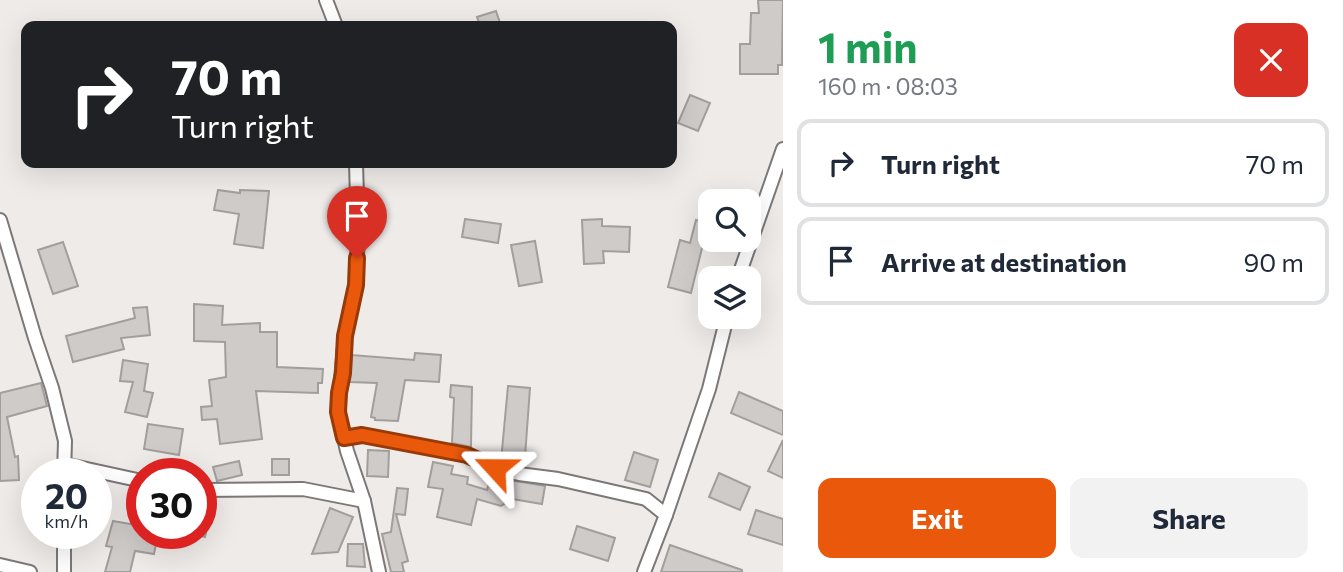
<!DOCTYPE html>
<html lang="en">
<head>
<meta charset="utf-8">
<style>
	:root { --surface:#fff; --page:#f2f2f3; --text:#1f2937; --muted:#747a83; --line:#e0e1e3; --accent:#ea580c }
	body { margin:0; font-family:Commissioner,sans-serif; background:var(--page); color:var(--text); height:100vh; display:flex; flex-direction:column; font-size:26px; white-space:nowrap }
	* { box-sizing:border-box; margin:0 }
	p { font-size:23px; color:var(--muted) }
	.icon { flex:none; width:38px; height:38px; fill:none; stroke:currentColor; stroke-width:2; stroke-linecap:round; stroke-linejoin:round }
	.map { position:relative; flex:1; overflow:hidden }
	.details { display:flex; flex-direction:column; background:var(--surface); width:560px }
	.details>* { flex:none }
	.banner { position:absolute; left:21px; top:21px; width:656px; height:147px; border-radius:14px; box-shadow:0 7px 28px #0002; background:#202124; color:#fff; overflow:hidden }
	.buttons { position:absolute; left:698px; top:189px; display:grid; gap:14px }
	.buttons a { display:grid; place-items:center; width:63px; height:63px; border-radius:14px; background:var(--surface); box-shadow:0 7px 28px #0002; font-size:35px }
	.speed { position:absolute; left:21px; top:458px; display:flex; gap:14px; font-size:35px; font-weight:700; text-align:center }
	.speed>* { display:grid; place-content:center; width:91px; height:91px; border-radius:50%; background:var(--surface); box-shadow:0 7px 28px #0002; line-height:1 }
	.speed small { font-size:18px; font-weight:400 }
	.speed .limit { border:10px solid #d22; background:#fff; color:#111 }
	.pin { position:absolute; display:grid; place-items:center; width:60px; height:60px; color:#fff; margin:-72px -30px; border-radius:50% 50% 50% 0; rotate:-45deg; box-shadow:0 0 7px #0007 }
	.pin .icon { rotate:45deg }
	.me { position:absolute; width:77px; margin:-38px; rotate:294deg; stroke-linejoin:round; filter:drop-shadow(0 0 5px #0008) }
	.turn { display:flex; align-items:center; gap:24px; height:147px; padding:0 35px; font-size:32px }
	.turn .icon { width:91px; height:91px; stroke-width:2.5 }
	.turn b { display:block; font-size:49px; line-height:60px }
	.round { display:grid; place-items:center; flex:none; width:74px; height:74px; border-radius:14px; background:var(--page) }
	.overview { display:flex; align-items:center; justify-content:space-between; height:119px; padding:0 35px }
	h1 { font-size:42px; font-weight:700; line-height:52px; color:#1e9e55 }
	.primary-button { display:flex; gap:14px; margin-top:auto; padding:14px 35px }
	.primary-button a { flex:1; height:80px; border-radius:14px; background:var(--accent); color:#fff; font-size:28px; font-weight:700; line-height:80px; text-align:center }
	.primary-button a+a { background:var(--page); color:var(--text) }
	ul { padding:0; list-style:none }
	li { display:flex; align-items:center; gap:21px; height:88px; margin:0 14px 10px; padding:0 21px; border:4px solid var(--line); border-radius:14px }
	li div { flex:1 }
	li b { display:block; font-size:26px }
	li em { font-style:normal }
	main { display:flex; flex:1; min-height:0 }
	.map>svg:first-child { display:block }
	.building { fill:#cfcbc9; stroke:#a29e9c; stroke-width:2 }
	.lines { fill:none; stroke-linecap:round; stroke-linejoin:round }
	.street-casing { stroke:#7c7877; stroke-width:16 }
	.street { stroke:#fff; stroke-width:12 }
	.route-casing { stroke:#983908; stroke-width:18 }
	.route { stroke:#ea580c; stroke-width:12 }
</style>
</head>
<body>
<main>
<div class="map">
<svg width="783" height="572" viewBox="0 0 783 572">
	<rect width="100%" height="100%" fill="#efebe9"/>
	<g class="building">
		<polygon points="758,0 783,0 782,65 778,65 778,74 740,74 740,44 750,44 751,13 759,13"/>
		<polygon points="496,11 501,26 480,26 477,17"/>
		<polygon points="690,95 710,103 698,131 678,123"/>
		<polygon points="218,190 240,193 240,190 269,191 263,248 234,244 239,214 214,210"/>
		<polygon points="465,219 501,224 498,243 462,237"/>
		<polygon points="602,219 602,226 630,227 629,252 603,251 604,263 584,264 582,220"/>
		<polygon points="696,220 710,223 710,241 704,240 691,293 668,287 680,240 690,243"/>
		<polygon points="535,241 542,282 519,286 511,245"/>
		<polygon points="63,242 78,286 53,294 38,250"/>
		<polygon points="194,304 223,306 222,325 260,323 260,332 277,332 277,367 323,369 322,383 318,383 318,393 256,391 262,439 220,444 217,419 202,420 201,407 212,406 209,380 226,377 225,342 194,341"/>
		<polygon points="147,307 150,335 121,338 124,349 73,362 66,336 135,318 133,308"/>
		<polygon points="415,353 441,355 439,382 405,380 398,421 375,420 375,418 371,417 377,383 350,382 352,355 414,360"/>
		<polygon points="123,360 148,364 144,391 153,393 147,417 125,412 133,382 120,381"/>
		<polygon points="41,383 47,406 7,417 15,457 18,456 19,480 0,481 0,393"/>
		<polygon points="451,385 472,387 471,447 452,443 454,398 450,397"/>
		<polygon points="508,386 530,388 525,457 515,456 513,464 501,461"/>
		<polygon points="739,392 783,411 783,435 731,413"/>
		<polygon points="148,424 183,429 179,455 144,449"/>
		<polygon points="783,440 783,478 768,471"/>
		<polygon points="368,450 389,451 388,477 367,476"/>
		<polygon points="634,452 658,460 650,487 625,480"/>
		<rect x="272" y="459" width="17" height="16"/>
		<polygon points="239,461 242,475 217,481 213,467"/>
		<polygon points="433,462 453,466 451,474 468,477 467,484 487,490 491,477 545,486 542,504 506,498 504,504 501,506 477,499 471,525 437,517 443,489 428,487"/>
		<polygon points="719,473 750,487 740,510 709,497"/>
		<polygon points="397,488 408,489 405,515 396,514 408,561 402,563 404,572 391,572 382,534 391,532"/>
		<polygon points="201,502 213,505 205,537 201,536"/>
		<polygon points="330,508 353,517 338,552 312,554"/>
		<polygon points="756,510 783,519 783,545 748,534"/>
		<polygon points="113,521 142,526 142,534 158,534 154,554 135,551 130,572 105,572 112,547 106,546"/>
		<polygon points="577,526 615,538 608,561 570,549"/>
		<polygon points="348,544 363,544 365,567 347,566"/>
		<polygon points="670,545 742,570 742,572 661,572"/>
	</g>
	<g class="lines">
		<defs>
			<g id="street">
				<polyline points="326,0 336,26"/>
				<polyline points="356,163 358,232 356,285 345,336 338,412 347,451 364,501 379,572"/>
				<polyline points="0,220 35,338 52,388 65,441 64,474"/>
				<polyline points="738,278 783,149"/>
				<polyline points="344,438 362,435 467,455 495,469 519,474 558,479 646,499 666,515"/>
				<polyline points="64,464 142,481"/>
				<polyline points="201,490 303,489 364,501"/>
				<polyline points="64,534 64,572"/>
				<polyline points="0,565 30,572"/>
				<polyline points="644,572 666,515 709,389 727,317"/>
			</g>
		</defs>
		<use href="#street" class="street-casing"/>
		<use href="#street" class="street"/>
	</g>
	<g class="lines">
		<defs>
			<polyline id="route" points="357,258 356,285 345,336 343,373 339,393 338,412 344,438 362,435 467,455 495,468"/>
		</defs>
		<use href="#route" class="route-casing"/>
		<use href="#route" class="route"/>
	</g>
</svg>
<div class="buttons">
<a><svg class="icon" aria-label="search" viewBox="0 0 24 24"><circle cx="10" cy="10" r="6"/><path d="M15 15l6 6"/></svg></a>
<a><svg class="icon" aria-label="layers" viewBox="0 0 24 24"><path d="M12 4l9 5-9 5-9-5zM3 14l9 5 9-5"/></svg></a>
</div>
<div class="speed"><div>20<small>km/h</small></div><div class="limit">30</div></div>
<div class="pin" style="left:357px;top:258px;background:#d93025"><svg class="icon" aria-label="arrive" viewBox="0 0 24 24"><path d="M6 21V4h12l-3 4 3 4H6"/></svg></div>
<svg class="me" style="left:495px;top:468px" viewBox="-20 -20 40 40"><path d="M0-17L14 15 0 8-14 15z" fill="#ea580c" stroke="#fff" stroke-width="4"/></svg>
<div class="banner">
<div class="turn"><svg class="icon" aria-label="right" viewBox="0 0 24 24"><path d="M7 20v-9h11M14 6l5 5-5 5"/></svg><div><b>70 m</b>Turn right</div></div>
</div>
</div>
<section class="details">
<div class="overview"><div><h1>1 min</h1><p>160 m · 08:03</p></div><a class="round" style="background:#d93025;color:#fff"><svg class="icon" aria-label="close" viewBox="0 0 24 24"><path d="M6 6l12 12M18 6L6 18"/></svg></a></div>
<ul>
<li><svg class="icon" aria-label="right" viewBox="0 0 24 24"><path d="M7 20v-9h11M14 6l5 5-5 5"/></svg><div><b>Turn right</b></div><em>70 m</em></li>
<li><svg class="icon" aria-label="arrive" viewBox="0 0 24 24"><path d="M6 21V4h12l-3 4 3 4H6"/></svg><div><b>Arrive at destination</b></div><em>90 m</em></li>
</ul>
<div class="primary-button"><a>Exit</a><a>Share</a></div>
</section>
</main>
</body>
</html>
